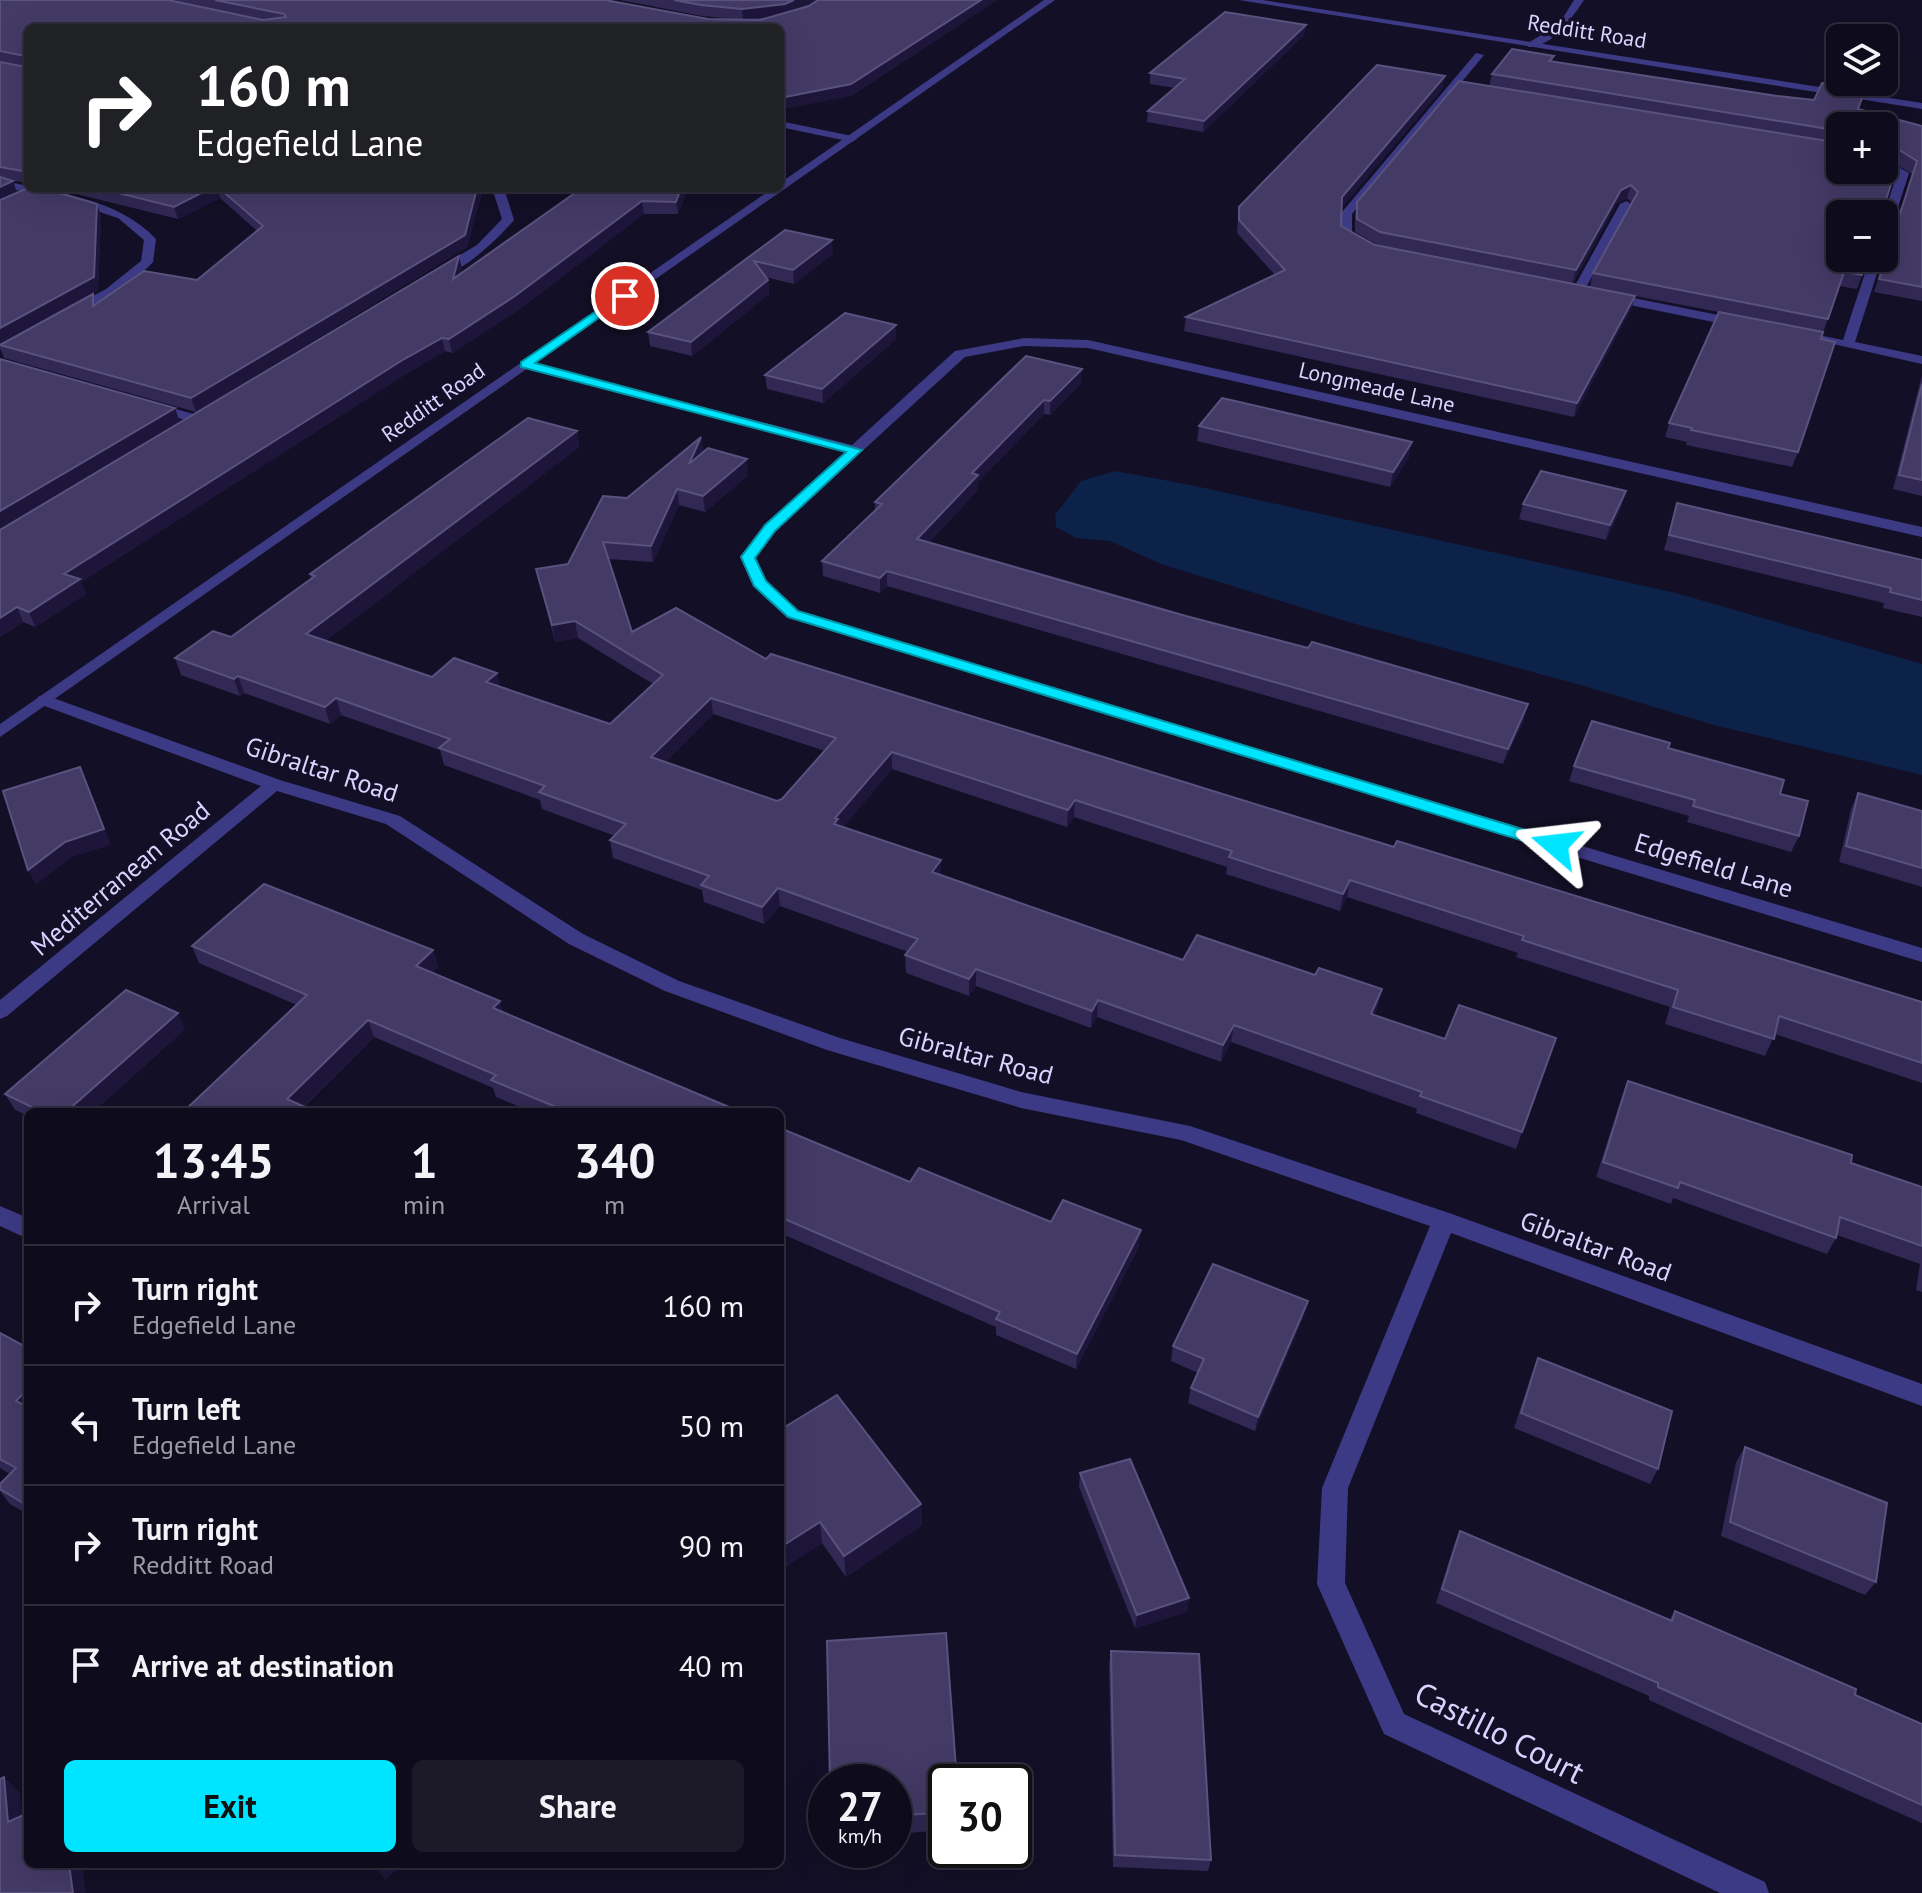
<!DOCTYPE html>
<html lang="en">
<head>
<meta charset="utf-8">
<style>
	:root { --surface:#0e0b1c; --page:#1c1929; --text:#f1f3f6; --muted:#9b9ba3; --line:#2e2b3b; --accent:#00e5ff }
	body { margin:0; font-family:"PT Sans",sans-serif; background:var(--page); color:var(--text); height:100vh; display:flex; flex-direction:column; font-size:30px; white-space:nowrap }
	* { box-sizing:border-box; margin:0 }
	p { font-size:26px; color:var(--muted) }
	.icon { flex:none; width:44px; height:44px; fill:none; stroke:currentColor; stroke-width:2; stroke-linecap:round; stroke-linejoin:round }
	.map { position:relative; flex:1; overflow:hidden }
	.sheet { position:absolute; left:24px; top:1108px; width:760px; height:760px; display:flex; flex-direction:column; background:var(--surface); border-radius:12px; box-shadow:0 8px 32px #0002,0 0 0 2px var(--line) }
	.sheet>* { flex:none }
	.hud { position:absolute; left:24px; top:24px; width:760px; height:168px; border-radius:12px; box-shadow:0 8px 32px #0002,0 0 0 2px var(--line); background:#202124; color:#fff; overflow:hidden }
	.buttons { position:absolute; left:1826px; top:24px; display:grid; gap:16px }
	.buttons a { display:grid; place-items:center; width:72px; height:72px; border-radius:12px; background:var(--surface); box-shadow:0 8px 32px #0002,0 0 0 2px var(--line); font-size:40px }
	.speed { position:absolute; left:808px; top:1764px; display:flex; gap:16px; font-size:40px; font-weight:700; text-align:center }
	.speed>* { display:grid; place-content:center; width:104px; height:104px; border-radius:50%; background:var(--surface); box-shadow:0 8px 32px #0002,0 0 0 2px var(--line); line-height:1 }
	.speed small { font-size:20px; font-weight:400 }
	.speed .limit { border:4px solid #111; border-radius:12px; background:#fff; color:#111 }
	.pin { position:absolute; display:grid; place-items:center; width:68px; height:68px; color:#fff; margin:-34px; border:4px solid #fff; border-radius:50%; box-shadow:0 2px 8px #0007 }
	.me { position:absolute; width:88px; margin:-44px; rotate:287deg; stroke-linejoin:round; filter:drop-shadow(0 0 6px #0008) }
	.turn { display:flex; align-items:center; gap:28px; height:168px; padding:0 40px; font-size:36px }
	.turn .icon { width:104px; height:104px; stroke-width:2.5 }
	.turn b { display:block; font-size:56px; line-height:68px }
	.eta { display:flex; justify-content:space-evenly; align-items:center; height:136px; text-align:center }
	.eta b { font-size:48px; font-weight:700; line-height:56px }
	.cta { display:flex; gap:16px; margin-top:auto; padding:16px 40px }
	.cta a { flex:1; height:92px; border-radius:12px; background:var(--accent); color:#111; font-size:32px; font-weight:700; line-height:92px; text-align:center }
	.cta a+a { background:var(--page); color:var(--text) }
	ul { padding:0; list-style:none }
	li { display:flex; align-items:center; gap:24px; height:120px; padding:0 40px; border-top:2px solid var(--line) }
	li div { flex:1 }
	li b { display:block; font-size:30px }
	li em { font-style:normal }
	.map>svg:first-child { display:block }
	.water { fill:#0c2248 }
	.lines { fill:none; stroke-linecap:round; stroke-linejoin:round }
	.service { fill:#3d3a85; fill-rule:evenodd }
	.minor { fill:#3d3a85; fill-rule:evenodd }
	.tertiary { fill:#3d3a85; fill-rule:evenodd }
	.wall { fill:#312854; fill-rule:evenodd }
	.shaded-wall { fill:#1d163a }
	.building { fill:#433a66; stroke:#5a527e; stroke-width:2; fill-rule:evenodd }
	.route { fill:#00e5ff; stroke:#0095a6; stroke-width:2 }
	.labels { text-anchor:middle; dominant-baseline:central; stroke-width:7; stroke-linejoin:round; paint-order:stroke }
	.far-street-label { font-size:22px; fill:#d9d4ff; stroke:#130f26 }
	.street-label { font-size:26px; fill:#d9d4ff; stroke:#130f26 }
	.near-street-label { font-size:32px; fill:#d9d4ff; stroke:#130f26 }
</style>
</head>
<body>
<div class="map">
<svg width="1922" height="1893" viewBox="0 0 1922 1893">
	<rect width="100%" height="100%" fill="#130f26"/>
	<polygon class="water" points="1115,471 1191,485 1676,593 1922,664 1922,775 1714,725 1591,688 1352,623 1161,564 1110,541 1076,538 1056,527 1055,515 1081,481"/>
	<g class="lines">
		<path class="service" d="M1574 0H1584C1571 19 1553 47 1528 47V43L1559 24Z"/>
		<g class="minor">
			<polygon points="1476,53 1484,55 1352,214 1352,234 1367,242 1367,248 1359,248 1342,239 1342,212"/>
			<polygon points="780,121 852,136 857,139 852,142 780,127"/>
			<polygon points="1884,159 1909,173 1890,232 1884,236 1884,214 1897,174 1884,167"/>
			<path d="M0 180C51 192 117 197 156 239L153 262C138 278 90 317 68 315V309L106 289 141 261 144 240 118 218 81 206 0 186Z"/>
			<path d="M492 188H504L514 220C499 238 457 279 433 277V271L477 245 502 219Z"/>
			<polygon points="1626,201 1632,204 1584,291 1574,294 1572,291 1620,204"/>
			<polygon points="1870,258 1882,258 1855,342 1922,356 1922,364 1802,337 1809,333 1843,340"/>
			<polygon points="1609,293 1743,320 1749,324 1743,328 1605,300 1605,294"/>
			<polygon points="1024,338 1088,340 1922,527 1922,537 1088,348 1024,346 965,357 775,531 756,557 766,581 799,611 1922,948 1922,962 787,617 753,586 740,557 765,525 845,452 518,365 525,361 852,445 955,351"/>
			<polygon points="150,402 201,416 203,419 196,423 145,409 143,406"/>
			<polygon points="45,695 280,780 400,816 583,934 679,981 840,1038 1021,1092 1190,1126 1452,1214 1922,1384 1922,1406 1451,1233 1348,1488 1345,1583 1404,1714 1765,1882 1769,1893 1720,1893 1384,1734 1317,1584 1322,1488 1430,1226 1181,1140 1021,1108 827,1050 665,991 569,944 386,824 277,791 7,1016 0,1019 0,1000 261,786 39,704 36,700 39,696"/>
			<polygon points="0,1206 28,1218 28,1239 0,1226"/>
		</g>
		<g class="tertiary">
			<polygon points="1044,0 1055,0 0,737 0,724 773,188 780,188 780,183"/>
			<polygon points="1239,0 1262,0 1922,103 1922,109"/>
		</g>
	</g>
	<g class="wall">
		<path d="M0 0H997L851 96 28 28V183L9 180 13 181 17 193 97 204 101 216 98 290 32 327 96 303 197 280 257 231 220 198 178 219 52 188H483L467 247 196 412 4 358 0 348ZM606 0H620L702 16 735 19H708Z"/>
		<polygon points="1306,25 1304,35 1203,132 1147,122 1148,111 1175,88 1150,84 1150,73"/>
		<path d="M1840 51V82H1869L1858 109 1922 126V301L1874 292 1885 259 1884 214 1857 289 1839 286 1821 339 1798 452 1792 467 1686 445 1687 442 1665 437 1669 423 1719 312 1635 296 1631 309 1574 417 1184 331 1186 317 1275 275 1237 233 1239 207 1443 88 1341 208V226L1375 245H1378L1355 232V215L1357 202 1489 86 1492 74 1554 56 1552 62 1777 96 1814 100ZM1840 126 1884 170H1840ZM1897 165 1912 174 1897 220 1889 226 1886 200ZM1627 198 1632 203 1593 273 1590 287 1573 283 1617 203Z"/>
		<polygon points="582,188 688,188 678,214 644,214 518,310 452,353 445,351 404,375 81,582 86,594 35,627 23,622 0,637 0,530 462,269 460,274"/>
		<polygon points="785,230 833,254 794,284 765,277 768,280 769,294 692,356 650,346 648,332"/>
		<polygon points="896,325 896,339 823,403 767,389 765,375"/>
		<polygon points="1026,356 1081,383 1050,415 1044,414 978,482 978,490 928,543 1524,720 1503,764 887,586 880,593 823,576 822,561 875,510 875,502"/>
		<polygon points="1922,375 1922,496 1893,489"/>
		<polygon points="1199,426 1409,457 1390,487 1197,441"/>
		<path d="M577 431 579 447 325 641 432 677 500 687 610 724 653 684 578 638 555 642 536 569 568 564 627 498 701 437 703 452 748 475 705 512 679 505 653 562 608 559 632 632 766 659 1394 847 1922 1002V1083L1775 1034 1765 1056 1665 1024 1670 1007 1516 957 1518 953 1347 897 1340 911 1226 874 1227 867 1074 817 1067 827 892 769 843 827 941 860V875L1183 960 1378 1006 1374 1015 1445 1039 1556 1038 1516 1149 1416 1113 1417 1109 1231 1042 1221 1062 1097 1017 1091 1028 976 986 969 996 906 973 905 955 908 952 780 906 764 924 704 902 702 890 613 858 610 840 615 836 542 809 540 800 444 765 440 750 341 715 330 724 244 693 240 696 181 675 175 658 231 637 311 579 310 574ZM713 714 825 751 782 799 777 801 665 762Z"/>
		<polygon points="1677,503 1922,560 1922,617 1883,608 1884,603 1664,550"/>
		<polygon points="1523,504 1622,506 1606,540 1519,519"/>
		<polygon points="1668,748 1780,794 1799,836 1791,852 1687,822 1689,816 1569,781 1574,766"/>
		<polygon points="1858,793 1922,811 1922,887 1839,862 1851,809"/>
		<polygon points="192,946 433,950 438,967 432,973 500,1001 503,1013 741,1112 532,1112 496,1097 493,1088 374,1037 304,1107 183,1112 297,1005 199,963"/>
		<polygon points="185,1029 93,1112 28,1112 28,1116 15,1110 5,1094"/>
		<polygon points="1628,1081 1851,1163 1922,1187 1922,1292 1916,1290 1920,1264 1837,1235 1836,1238 1827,1254 1673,1198 1671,1204 1596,1177 1622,1096"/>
		<polygon points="780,1128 910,1182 1139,1246 1076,1369 996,1335 996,1327 780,1233"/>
		<polygon points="1304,1316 1255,1431 1188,1403 1191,1388 1198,1373 1171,1361 1173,1346"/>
		<polygon points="0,1333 28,1348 28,1514 10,1504 0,1491 0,1484 10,1474 0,1468"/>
		<polygon points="1538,1358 1658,1469 1650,1484 1514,1428 1532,1373"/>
		<polygon points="780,1430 921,1504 922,1525 846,1577 822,1543 787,1566 780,1556"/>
		<polygon points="1745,1447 1876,1582 1865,1595 1721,1536 1736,1462"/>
		<polygon points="1080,1473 1189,1598 1187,1612 1135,1628 1079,1487"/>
		<polygon points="1460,1531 1669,1620 1675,1611 1855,1695 1922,1724 1922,1823 1831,1783 1649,1700 1649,1696 1436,1603 1454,1545"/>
		<polygon points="1111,1651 1211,1860 1208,1871 1113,1867 1109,1664"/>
		<polygon points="894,1782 946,1782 946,1830 894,1834"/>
	</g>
	<g class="shaded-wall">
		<polygon points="794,0 819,0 785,15 743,20 742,9"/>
		<polygon points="981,0 997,0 851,96 780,110 780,98"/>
		<polygon points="1306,25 1304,35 1203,132 1204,121"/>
		<polygon points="1445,76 1443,88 1340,210 1342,197"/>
		<polygon points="13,181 17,193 0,202 0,187"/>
		<polygon points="1631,185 1627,198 1617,203 1572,284 1576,270 1621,190"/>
		<polygon points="211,188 217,188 220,198 178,219 174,207"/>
		<polygon points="477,188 483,188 467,247 196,412 191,398"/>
		<polygon points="681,188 688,188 678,214 676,202"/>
		<polygon points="642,201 644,214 518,310 452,353 449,339"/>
		<polygon points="97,204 101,216 98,290 0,345 0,328"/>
		<polygon points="832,240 833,254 794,284 793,270"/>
		<polygon points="459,256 462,269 456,292 453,279"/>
		<polygon points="768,280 769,294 692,356 691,342"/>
		<polygon points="1635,296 1631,309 1574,417 1577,403"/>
		<polygon points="896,325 896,339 823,403 822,389"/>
		<polygon points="442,338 445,351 404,375 81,582 86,594 35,627 29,612 64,574 401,361"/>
		<polygon points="1082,369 1081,383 1050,415 1050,401"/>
		<polygon points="1044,400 1044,414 978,482 978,490 917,554 917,539 972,473"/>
		<polygon points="175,408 180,422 0,530 0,511"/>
		<polygon points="577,431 579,447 312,651 306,634"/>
		<polygon points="701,437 703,453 689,464"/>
		<polygon points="1412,442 1409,457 1390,487 1393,472"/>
		<polygon points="747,459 748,475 705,512 703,496"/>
		<polygon points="677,489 679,505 653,562 651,546"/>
		<polygon points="1626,491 1622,506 1606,540 1610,525"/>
		<polygon points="887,571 887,586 880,593 880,578"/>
		<polygon points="17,607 23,622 0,637 0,618"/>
		<polygon points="575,621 578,638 555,642 552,625"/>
		<polygon points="497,673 501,690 486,682"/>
		<polygon points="238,676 244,693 240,696 234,679"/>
		<polygon points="336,698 341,715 330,724 325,707"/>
		<polygon points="711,698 713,714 653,774 651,757"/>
		<polygon points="1528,704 1524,720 1503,764 1508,749"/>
		<polygon points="892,752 892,769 839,832 834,824 835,818"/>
		<polygon points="80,767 111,845 72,857 36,885 28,870"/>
		<polygon points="1075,800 1074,817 1067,827 1068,810"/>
		<polygon points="941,860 941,877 932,872"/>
		<polygon points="1350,880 1347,897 1340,911 1343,894"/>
		<polygon points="778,888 780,906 764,924 762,907"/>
		<polygon points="433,950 438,967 421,983 416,966"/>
		<polygon points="976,969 976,986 969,996 969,979"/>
		<polygon points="1382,989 1378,1006 1366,1031 1371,1014"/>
		<polygon points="1098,1000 1097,1017 1091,1028 1092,1011"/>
		<polygon points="500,1001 504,1018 493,1008"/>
		<polygon points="178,1013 185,1029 93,1112 66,1112"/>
		<polygon points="368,1020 374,1037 298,1112 287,1099"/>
		<polygon points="1234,1025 1231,1042 1221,1062 1223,1045"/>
		<polygon points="1141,1230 1139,1246 1076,1369 1077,1354"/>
		<polygon points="1308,1301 1304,1316 1255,1431 1258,1417"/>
		<polygon points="28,1389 28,1417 16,1401"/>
		<polygon points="921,1504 922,1525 846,1577 844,1556"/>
		<polygon points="820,1522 822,1543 787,1566 784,1545"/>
		<polygon points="1189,1598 1187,1612 1135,1628 1137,1615"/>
		<polygon points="4,1777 20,1793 24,1836 8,1822"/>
		<polygon points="69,1864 82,1864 86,1893 73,1893"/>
		<polygon points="383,1864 404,1864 385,1880 377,1869"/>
	</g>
	<g class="building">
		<polygon points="0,0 168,0 263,20 286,17 284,14 215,0 605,0 708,19 760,20 809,6 818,0 981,0 851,84 780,98 780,28 28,28 28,172 0,167 0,62 26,67 25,56 0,51"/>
		<polygon points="674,0 794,0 785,4 742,9 701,5"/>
		<polygon points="1225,12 1306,25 1204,121 1148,111 1185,79 1150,73"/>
		<path d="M1512 49 1554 56 1549 61 1777 96 1814 100 1822 83 1865 90 1858 109 1922 126V287L1879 279 1890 246 1887 242H1884V214H1840V258H1868L1862 275 1844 272 1828 319 1593 273 1638 192 1631 185 1621 190 1576 270 1380 232 1357 219V202L1459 81 1840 143V170H1884V126H1840V131L1492 74ZM1888 143 1917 161 1898 220 1889 226 1886 200 1898 163 1886 154Z"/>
		<polygon points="1837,50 1840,51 1840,81 1825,78"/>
		<polygon points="1377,65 1445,76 1342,197 1341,226 1375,245 1635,296 1577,403 1186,317 1285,270 1239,220 1239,207"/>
		<polygon points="1848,82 1869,82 1868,85"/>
		<polygon points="0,177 13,181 0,187"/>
		<polygon points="28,188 42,188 97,204 94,277 0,328 0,200"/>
		<polygon points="99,188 211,188 174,207"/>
		<polygon points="219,188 477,188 465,235 191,398 0,345 93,294 93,306 144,271 197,280 263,226"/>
		<polygon points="582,188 681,188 676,202 642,201 515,296 449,339 442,338 401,361 64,574 80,579 29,612 17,607 0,618 0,530 459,256 453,279"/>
		<polygon points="785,230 832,240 793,270 754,261 768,280 691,342 648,332"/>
		<polygon points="1719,312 1823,332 1821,339 1835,342 1798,452 1691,430 1692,428 1669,423"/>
		<polygon points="845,313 896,325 822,389 765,375"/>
		<polygon points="1026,356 1082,369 1050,401 1044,400 972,473 978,475 917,539 1186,616 1308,648 1312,642 1528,704 1508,749 887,571 880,578 822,561 882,504 875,502"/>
		<polygon points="0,359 175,408 0,511"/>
		<polygon points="1922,384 1922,480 1899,475"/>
		<polygon points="1222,398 1412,442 1393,472 1199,426"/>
		<path d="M528 418 577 431 306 634 432 677 454 658 497 673 486 682 610 724 663 675 575 621 552 625 536 569 568 564 603 496 627 498 701 437 689 464 708 448 747 459 703 496 677 489 651 546 603 542 632 632 676 608 766 659 771 654 1394 847 1397 841 1922 1002V1063L1779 1016 1774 1039 1673 1007 1678 990 1522 940 1524 936 1350 880 1343 894 1229 857 1232 851 1075 800 1068 810 892 752 835 818 838 819 834 824 941 860 932 872 1183 960 1197 935 1315 975 1319 968 1382 989 1371 1014 1445 1039 1459 1005 1556 1038 1522 1132 1420 1096 1422 1092 1234 1025 1223 1045 1098 1000 1092 1011 976 969 969 979 905 955 918 939 778 888 762 907 701 885 709 876 610 840 626 824 539 792 545 786 439 748 450 739 336 698 325 707 238 676 234 679 175 658 213 631 231 637 315 576 310 574ZM711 698 836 738 782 799 777 801 651 757Z"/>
		<polygon points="1541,471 1626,491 1610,525 1523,504"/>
		<polygon points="1677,503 1922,560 1922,600 1890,592 1891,588 1669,535"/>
		<polygon points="1592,721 1670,743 1668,748 1784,780 1780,794 1808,801 1799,836 1693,806 1695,800 1574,766"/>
		<polygon points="80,767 104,829 65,842 28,870 3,791"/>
		<polygon points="1858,793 1922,811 1922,868 1846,846"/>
		<polygon points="264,884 433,950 416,966 500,1001 493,1008 741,1112 568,1112 491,1080 496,1075 368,1020 287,1099 316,1112 183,1112 307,995 192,946"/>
		<polygon points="126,990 178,1013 66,1112 42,1112 5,1094"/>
		<polygon points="1628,1081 1852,1155 1851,1163 1922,1187 1922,1246 1840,1217 1836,1238 1680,1182 1678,1188 1603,1162"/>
		<polygon points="780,1128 910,1182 919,1168 1051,1222 1063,1200 1141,1230 1077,1354 996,1319 1000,1312 780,1217"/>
		<polygon points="1213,1264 1308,1301 1258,1417 1191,1388 1204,1359 1173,1346"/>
		<polygon points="0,1333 28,1348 28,1389 16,1401 28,1407 28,1506 0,1489 0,1484 16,1468 0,1459"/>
		<polygon points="1538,1358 1672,1411 1658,1469 1521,1413"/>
		<polygon points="837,1395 921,1504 844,1556 820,1522 784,1545 780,1540 780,1430"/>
		<polygon points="1745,1447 1887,1503 1876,1582 1730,1522"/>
		<polygon points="1130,1459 1189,1598 1137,1615 1080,1473"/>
		<polygon points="1460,1531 1672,1621 1675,1611 1856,1689 1855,1695 1922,1724 1922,1805 1658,1687 1658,1683 1442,1589"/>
		<polygon points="946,1633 957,1782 946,1782 946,1812 894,1816 894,1782 830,1782 827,1641"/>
		<polygon points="1111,1651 1199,1654 1211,1860 1115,1855"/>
		<polygon points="4,1777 8,1822 28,1813 28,1864 69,1864 73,1893 0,1893 0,1779"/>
		<polygon points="373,1864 383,1864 377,1869"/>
	</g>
	<polygon class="route" points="621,294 630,296 535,363 862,450 775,531 755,558 766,581 798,611 1562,841 1564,845 1556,850 1550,849 788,617 754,586 741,557 765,525 846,452 521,367 521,362"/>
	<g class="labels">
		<g class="far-street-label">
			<text transform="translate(1587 31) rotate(9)">Redditt Road</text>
			<text transform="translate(1377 387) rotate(13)">Longmeade Lane</text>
			<text transform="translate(433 402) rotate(-35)">Redditt Road</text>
		</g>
		<g class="street-label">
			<text transform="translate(322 769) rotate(18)">Gibraltar Road</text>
			<text transform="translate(1714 865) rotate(17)">Edgefield Lane</text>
			<text transform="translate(120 878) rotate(-40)">Mediterranean Road</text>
			<text transform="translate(976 1055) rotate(15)">Gibraltar Road</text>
			<text transform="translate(1596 1246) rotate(20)">Gibraltar Road</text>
		</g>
		<g class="near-street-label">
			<text transform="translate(1500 1732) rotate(27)">Castillo Court</text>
		</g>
	</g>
</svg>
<div class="buttons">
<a><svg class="icon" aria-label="layers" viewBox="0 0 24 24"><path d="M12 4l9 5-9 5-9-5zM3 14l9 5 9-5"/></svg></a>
<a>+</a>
<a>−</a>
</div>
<div class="speed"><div>27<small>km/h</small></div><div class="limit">30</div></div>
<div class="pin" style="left:625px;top:296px;background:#d93025"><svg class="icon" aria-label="arrive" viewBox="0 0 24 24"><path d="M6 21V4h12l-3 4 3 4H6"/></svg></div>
<svg class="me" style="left:1556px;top:845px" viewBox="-20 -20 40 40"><path d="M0-17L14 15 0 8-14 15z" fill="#00e5ff" stroke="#fff" stroke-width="4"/></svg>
<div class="hud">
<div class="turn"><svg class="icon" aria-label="right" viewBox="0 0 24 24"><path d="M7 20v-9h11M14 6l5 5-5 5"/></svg><div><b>160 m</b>Edgefield Lane</div></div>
</div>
<section class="sheet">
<div class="eta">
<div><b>13:45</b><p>Arrival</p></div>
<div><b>1</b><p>min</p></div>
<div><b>340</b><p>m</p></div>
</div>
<ul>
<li><svg class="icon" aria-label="right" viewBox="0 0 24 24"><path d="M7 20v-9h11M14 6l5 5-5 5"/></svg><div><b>Turn right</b><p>Edgefield Lane</p></div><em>160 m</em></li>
<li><svg class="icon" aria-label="left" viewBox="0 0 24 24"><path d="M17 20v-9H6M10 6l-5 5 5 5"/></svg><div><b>Turn left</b><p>Edgefield Lane</p></div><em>50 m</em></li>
<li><svg class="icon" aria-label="right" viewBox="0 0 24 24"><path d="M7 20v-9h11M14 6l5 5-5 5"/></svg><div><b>Turn right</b><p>Redditt Road</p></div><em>90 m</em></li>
<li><svg class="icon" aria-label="arrive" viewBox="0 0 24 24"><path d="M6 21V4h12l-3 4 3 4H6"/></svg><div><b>Arrive at destination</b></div><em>40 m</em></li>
</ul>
<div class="cta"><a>Exit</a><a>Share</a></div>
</section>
</div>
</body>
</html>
